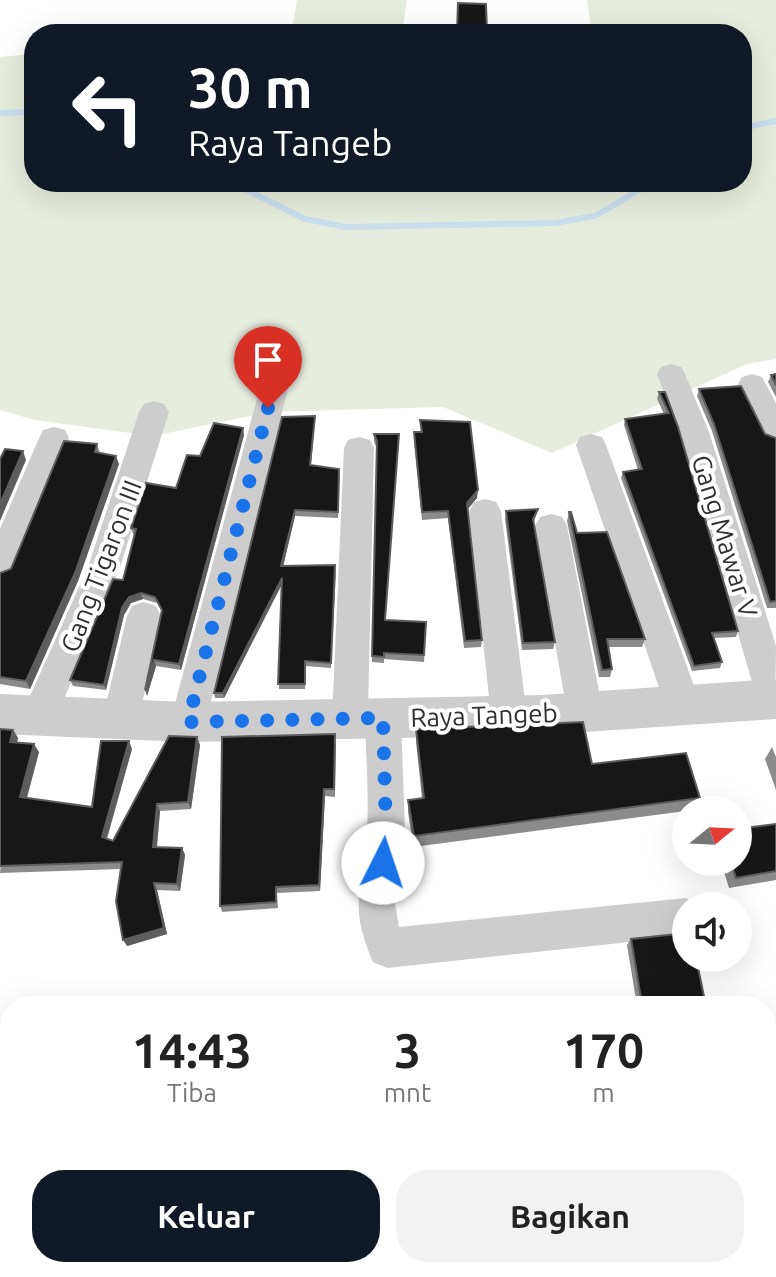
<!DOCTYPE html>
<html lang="id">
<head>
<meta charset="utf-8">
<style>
	:root { --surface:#fff; --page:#f2f2f2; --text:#222; --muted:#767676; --accent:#111827 }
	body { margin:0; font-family:Ubuntu,sans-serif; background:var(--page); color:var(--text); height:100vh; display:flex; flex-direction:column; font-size:30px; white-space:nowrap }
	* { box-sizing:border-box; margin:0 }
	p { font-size:26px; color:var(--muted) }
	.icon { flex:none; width:44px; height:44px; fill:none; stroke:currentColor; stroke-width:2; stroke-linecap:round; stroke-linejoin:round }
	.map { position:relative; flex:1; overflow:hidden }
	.sheet { position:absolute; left:0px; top:996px; width:776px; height:282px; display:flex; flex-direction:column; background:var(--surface); border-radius:32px 32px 0 0; box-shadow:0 8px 32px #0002 }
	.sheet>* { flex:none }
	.guide { position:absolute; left:24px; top:24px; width:728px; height:168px; border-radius:32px; box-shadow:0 8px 32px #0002; background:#111827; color:#fff; overflow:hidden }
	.needle { width:52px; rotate:72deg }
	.fabs { position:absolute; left:672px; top:796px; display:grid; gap:16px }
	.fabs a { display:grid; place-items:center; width:80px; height:80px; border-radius:50%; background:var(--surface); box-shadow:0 8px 32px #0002; font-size:40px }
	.pin { position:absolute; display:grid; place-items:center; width:68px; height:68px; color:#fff; margin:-82px -34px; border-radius:50% 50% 50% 0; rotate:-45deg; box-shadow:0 0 8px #0007 }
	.pin .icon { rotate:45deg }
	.me { position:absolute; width:88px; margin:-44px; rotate:4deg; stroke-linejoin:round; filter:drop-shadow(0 0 6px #0008) }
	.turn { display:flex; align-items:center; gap:28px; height:168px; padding:0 32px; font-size:36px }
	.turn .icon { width:104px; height:104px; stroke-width:2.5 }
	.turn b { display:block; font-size:56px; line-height:68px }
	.eta { display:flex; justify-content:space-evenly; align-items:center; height:136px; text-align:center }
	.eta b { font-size:48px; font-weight:600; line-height:56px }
	.button { display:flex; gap:16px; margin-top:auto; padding:16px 32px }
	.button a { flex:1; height:92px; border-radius:32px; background:var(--accent); color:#fff; font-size:32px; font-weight:600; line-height:92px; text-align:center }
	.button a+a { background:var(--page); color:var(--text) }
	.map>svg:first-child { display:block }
	.green { fill:#e7edde }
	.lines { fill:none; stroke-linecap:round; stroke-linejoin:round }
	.stream { stroke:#cae0ed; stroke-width:6 }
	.minor { fill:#cdcdcd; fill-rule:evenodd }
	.tertiary { fill:#cdcdcd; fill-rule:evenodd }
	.wall { fill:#8b8b8b }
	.shaded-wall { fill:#5d5d5d }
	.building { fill:#171717; stroke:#5d5d5d; stroke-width:2 }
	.route { stroke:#1a73e8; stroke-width:14; stroke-dasharray:0 25.2 }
	.labels { text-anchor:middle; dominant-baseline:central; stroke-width:8; stroke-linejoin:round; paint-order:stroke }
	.street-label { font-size:26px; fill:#303030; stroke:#fff }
</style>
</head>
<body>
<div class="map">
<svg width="776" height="1277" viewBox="0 0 776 1277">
	<rect width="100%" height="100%" fill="#fff"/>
	<g class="green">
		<polygon points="297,0 407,0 402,34 291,34"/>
		<polygon points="587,0 776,0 776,359 747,364 552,453 443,407 269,412 153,436 34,420 0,410 0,57 34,54 34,182 742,182 742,34 592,34"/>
	</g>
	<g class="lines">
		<g class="stream">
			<polyline points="0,113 34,112"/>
			<polyline points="742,128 776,121"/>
			<polyline points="231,182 305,219 346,227 555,223 595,216 653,182"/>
		</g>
		<g class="minor">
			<polygon points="671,364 681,367 685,374 709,432 776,646 775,714 763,710 757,699 679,432 657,374 661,367"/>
			<polygon points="276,370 286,373 290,380 206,722 201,733 188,738 175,733 170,722 262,380 266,373"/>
			<polygon points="752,374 762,377 776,403 776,443 765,440 738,384 742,377"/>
			<polygon points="154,401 164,404 169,412 120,567 52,727 39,732 26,727 21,716 88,567 139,412 144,404"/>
			<polygon points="54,427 65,430 69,438 16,567 12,576 0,580 0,529 39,438 43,430"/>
			<polygon points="591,434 602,437 606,445 701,705 695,716 683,720 671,716 665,705 576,445 580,437"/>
			<path d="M359 437 370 440 374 448 368 712 370 707 383 702 396 707 401 718 405 832 395 903 399 927 686 898 701 906H686V936L387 968 373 962C346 899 365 891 367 829 369 794 366 759 365 724L363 730 350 735 337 730 332 719 344 448 348 440Z"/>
			<polygon points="485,499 496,502 501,511 527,716 522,727 509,732 496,727 491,716 469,511 474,502"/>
			<polygon points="551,514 562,517 567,526 603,712 598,723 585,728 572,723 567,712 535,526 540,517"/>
			<polygon points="144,602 156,606 161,616 142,704 136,715 124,719 112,715 106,704 127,616 132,606"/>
		</g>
		<polygon class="tertiary" points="776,679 776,719 542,735 188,742 0,734 0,694 188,702 542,695"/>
	</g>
	<g class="wall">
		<polygon points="458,3 486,4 487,34 457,34"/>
		<polygon points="776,374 776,397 768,382 771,375"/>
		<polygon points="699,389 765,434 776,438 776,608 767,608 712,431 697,396"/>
		<polygon points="659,392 665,392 738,631 736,637 713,638 722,662 720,668 692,671 621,478 623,472 638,470 624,425 625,419 664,414 657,399"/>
		<polygon points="315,416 311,465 340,475 338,518 295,516 283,566 336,571 331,668 306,666 305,689 279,689 281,586 224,698 215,698 214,693"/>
		<polygon points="420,420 477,498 467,510 482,640 481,647 464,648 448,518 422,520 414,440 414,432 421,432"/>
		<polygon points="374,434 399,434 385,620 426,622 424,662 384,659 384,663 372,662 377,448 374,442"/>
		<polygon points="244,435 181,670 156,666 147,696 162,612 157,603 143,599 131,603 124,615 106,690 73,686 70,680 123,580 135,535 133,534 131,528 176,488 200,456"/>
		<polygon points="97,444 100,453 119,464 78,581 30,689 0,684 0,573 11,569"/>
		<polygon points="538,509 534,522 555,642 553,649 522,650 505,519 506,511"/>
		<polygon points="569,512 577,533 645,639 642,647 609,647 612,669 610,677 599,677 567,521"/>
		<polygon points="416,729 592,764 700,798 693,810 413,847 408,812 408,800 422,798 416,742"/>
		<polygon points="13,730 18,738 17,743 39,752 27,798 92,807 132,749 107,839 113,841 197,737 200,745 191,809 160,811 157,847 182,848 185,855 180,891 157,890 167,934 127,946 121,869 0,873"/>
		<polygon points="336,742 335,797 325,796 320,891 277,893 278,908 222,912 220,906"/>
		<polygon points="772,747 776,757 776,790 765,759"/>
		<polygon points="776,824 776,880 729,888 721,862 738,862"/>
		<polygon points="631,939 705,1001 701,1006 637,1006 627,945"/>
	</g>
	<g class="shaded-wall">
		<polygon points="315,416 315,422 310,471 310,465"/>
		<polygon points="243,428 244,435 181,670 179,664"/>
		<polygon points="23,451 26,460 0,521 0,504"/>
		<polygon points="116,456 119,464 78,581 30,689 26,681"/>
		<polygon points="478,490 477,498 466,511 467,503"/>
		<polygon points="295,510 295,516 282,571 281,566"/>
		<polygon points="282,578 282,584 224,698 223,693"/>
		<polygon points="141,593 143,599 131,603 124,615 106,690 104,685 122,608 129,597"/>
		<polygon points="154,660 156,666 147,696 145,690"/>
		<polygon points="13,730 18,738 15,750 10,742"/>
		<polygon points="197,737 200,745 191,809 188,802"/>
		<polygon points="129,741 132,749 105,844 102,837"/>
		<polygon points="34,744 39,752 25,804 20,797"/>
		<polygon points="324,789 325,796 320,891 319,885"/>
		<polygon points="157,804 160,811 156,854 153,847"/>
		<polygon points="182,848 185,855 180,891 177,884"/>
		<polygon points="154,883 157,890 167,934 127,946 123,940"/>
	</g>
	<g class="building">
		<polygon points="458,3 486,4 487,32 457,31"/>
		<polygon points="776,374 776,385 771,375"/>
		<polygon points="741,386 765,434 776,438 776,601 770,602 714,424 699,389"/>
		<polygon points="659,392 665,392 678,427 738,631 712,633 722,662 694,666 623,472 642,469 625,419 669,413"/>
		<polygon points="315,416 310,465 339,469 338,512 295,510 281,566 335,565 331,663 305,661 305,684 278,684 282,578 223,693 214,693 282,417"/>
		<polygon points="420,420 470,422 478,490 467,503 482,640 465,641 448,511 422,512 414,432 422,432"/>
		<polygon points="214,423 243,428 179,664 154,660 145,690 162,610 155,597 141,593 129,597 122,608 104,685 70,680 113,579 123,580 136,529 131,528 146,483 176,488 187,455 200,456"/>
		<polygon points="374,434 399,434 385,620 426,622 424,655 384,653 384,657 372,656 377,441"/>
		<polygon points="64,441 97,444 95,452 116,456 75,573 26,681 0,677 0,573 11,569"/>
		<polygon points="5,449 23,451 0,504 0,459"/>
		<polygon points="538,509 533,519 555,642 523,643 506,511"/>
		<polygon points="569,512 571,512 577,533 607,532 645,639 607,639 612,669 602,670"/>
		<polygon points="583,722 592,764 686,753 700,798 414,836 408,800 424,798 416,729"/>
		<polygon points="0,729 13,730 10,742 34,744 20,797 92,807 101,741 129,741 102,837 113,841 169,736 197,737 188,802 157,804 153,847 182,848 177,884 154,883 164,928 123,940 116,901 122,862 0,866"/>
		<polygon points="335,734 334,789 324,789 319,885 276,887 276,902 220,906 222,737"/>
		<polygon points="776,824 776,871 736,878 731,862 738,862 738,829"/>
		<polygon points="686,933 686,958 696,958 705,1001 642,1004 631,939"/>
	</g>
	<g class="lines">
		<polyline class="route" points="268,408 188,722 383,718 386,833 383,863"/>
	</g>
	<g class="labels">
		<g class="street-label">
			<text transform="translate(725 536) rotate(73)">Gang Mawar V</text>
			<text transform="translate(101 566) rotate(-69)">Gang Tigaron III</text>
			<text transform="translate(484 715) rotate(-2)">Raya Tangeb</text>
		</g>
	</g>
</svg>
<div class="fabs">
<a><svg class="needle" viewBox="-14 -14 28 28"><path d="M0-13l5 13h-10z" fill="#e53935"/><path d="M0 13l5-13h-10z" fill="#767676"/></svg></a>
<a><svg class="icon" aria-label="sound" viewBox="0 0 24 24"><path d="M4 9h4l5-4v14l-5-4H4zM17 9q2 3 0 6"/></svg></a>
</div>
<div class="pin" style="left:268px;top:408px;background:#d93025"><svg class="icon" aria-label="arrive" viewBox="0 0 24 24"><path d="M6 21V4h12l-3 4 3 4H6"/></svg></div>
<svg class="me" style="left:383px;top:863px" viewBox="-20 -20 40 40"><circle r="19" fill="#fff"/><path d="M0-13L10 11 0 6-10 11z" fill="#1a73e8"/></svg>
<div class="guide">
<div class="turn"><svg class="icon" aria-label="left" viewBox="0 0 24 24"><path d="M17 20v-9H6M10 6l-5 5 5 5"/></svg><div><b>30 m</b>Raya Tangeb</div></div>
</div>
<section class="sheet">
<div class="eta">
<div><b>14:43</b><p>Tiba</p></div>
<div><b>3</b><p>mnt</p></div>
<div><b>170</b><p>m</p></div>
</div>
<div class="button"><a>Keluar</a><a>Bagikan</a></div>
</section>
</div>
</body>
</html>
